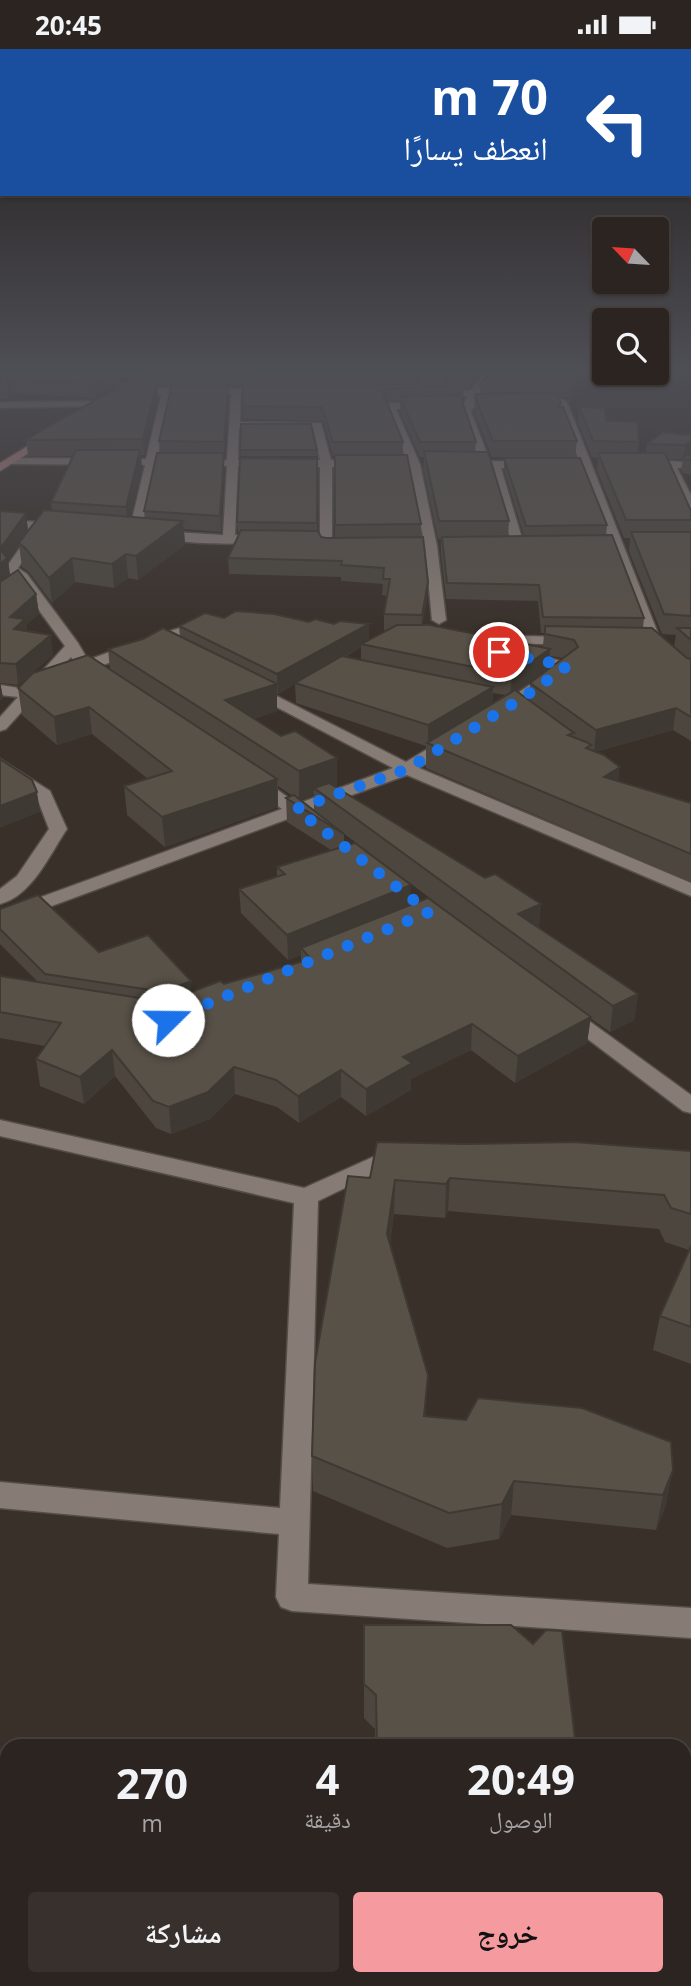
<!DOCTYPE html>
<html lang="ar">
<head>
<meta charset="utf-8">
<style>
	:root { --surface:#2b2420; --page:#37302d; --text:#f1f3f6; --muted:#a6a4a5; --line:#47413e; --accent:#f59b9f }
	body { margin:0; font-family:"Open Sans","Noto Naskh Arabic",sans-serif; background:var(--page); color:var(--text); direction:rtl; height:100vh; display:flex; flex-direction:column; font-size:26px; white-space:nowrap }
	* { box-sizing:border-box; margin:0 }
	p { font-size:23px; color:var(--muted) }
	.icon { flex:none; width:38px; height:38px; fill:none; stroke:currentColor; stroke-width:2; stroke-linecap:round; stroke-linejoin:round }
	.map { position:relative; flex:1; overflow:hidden; direction:ltr }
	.panel { position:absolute; left:0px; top:1690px; width:691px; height:247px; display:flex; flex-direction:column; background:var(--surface); border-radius:21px 21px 0 0; box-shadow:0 2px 5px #0004,0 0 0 2px var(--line); direction:rtl }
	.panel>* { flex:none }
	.banner { position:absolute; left:0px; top:0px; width:691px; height:147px; box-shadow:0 2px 5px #0004,0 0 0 2px var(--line); direction:rtl; background:#1a4fa0; color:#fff; overflow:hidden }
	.needle { width:46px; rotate:295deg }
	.tools { position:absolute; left:592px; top:168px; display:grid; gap:14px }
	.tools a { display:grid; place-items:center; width:77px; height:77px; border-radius:7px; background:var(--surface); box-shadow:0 2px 5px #0004,0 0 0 2px var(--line); font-size:35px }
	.pin { position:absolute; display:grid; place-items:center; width:60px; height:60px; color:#fff; margin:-30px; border:4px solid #fff; border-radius:50%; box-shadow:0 2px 7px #0007 }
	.me { position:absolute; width:77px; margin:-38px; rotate:68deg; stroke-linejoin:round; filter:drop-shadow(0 0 5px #0008) }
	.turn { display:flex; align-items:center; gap:24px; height:147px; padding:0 28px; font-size:32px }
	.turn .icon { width:91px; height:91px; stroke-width:2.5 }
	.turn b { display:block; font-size:49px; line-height:60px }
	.eta { display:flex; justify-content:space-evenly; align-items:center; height:119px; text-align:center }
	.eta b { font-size:42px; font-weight:700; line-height:49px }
	.button { display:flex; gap:14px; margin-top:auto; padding:14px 28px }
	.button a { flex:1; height:80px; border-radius:7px; background:var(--accent); color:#111; font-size:28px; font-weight:700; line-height:80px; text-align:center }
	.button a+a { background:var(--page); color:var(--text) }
	.status { display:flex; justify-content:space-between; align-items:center; height:49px; padding:0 35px; background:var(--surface); direction:ltr }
	.status svg { height:19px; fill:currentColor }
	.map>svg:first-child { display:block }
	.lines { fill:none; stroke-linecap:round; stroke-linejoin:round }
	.street-casing { stroke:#554e48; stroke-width:3 }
	.primary-casing { stroke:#554e48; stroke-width:3 }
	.street { fill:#877c75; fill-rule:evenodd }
	.primary { fill:#b68480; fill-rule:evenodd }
	.wall { fill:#4c463e; fill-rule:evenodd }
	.shaded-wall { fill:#3e3932 }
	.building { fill:#585148; stroke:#3e3932; stroke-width:2 }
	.route { stroke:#1a73e8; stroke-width:12; stroke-dasharray:0 21.6 }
</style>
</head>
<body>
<div class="status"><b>20:45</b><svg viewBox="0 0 49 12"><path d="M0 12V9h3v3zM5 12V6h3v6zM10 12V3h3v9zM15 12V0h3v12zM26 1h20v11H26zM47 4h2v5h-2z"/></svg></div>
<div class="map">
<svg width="691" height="1937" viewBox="0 0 691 1937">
	<rect width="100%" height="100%" fill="#39302a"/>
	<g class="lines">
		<defs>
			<g id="street">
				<polygon points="486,322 495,322 475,352 503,352 508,355 503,358 473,359 471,363 490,412 532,413 538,416 532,419 501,419 524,496 522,499 514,499 512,496 490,419 463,418 457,415 463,412 479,412 461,363 463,359 396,360 420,415 437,497 446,571 439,575 432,571 425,497 408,415 385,357 390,354 465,353 467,347 446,343 451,340 470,342"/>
				<path d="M167 339 275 340V344L272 345H241L240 373 321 374 331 411 368 413V417L364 418H332V494L350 495V501L326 502 320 498V418L238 417 235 486H264L270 490C259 498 163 495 152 486L158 482 223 486 227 417H156L141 483C135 489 120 488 115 482L121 478 130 479 145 416 11 415 5 412 11 409 146 410 161 346H129L124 343 129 340ZM231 345 227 411 157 410 171 346ZM239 379H313L320 411H238Z"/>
				<polygon points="562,350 567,353 661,592 691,617 691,629 686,628 648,594 558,356 535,357 530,354 535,351"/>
				<polygon points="103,352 104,354 99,357 0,359 0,353"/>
				<polygon points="691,408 691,418 677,419 691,446 691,462 685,458 664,415 670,412 684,413"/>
				<polygon points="0,471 42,473 48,477 18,519 27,525 78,594 88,611 150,588 203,572 208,571 215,575 95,619 105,628 98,632 79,621 71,608 43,639 47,642 35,648 6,680 0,682 0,668 18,648 0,646 0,636 26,640 65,597 17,531 5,520 33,480 0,479"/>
				<polygon points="477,586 571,588 578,592 571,596 472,593 470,590"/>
				<polygon points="522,604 572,614 574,617 506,665 496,665 493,662 496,659 554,619 517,611 515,608 517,605"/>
				<polygon points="251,634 406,713 444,690 456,690 458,693 456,696 419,719 691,834 691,847 407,726 308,762 318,771 315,775 303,775 293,768 0,876 0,863 282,760 249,737 247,733 249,729 261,729 297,755 393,719 246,642 243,639"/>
				<path d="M0 710 50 742 67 780C50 805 32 847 0 855V840L17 827 49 780 37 749 0 723Z"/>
				<polygon points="567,959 574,961 691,1046 691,1064 683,1062 560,969 557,965 560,961"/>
				<polygon points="0,1071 304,1139 373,1108 407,1111 411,1117 407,1123 376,1124 318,1152 308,1535 691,1559 691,1589 292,1562 281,1558 276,1548 279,1485 0,1459 0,1433 280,1459 294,1154 0,1087"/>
			</g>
			<polygon id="primary" points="49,384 54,387 53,389 0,422 0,414"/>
		</defs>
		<use href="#street" class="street-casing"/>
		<use href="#primary" class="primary-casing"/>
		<use href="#street" class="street"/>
		<use href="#primary" class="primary"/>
	</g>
	<g class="wall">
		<path d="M0 322H130L117 333H129V325L133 322H475V332L469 339H464L463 349 461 350 476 393 475 403 509 472 508 488 524 487 504 421V409L607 476 606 486 644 569 643 579 674 598 676 586 662 585 629 502 630 489H624L597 421 598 409 592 408 578 374 579 358 607 372 639 393 638 404H646L647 395 687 386 691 383V426L683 424 681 421 683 410H668L691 462V692L673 681 595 703 618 732 691 754V833L426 719V697L296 654 295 635 278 645 277 644V662L254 670 337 737 336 738 539 879 638 945 634 971 610 983 590 969 587 994 515 1034 471 1001 411 1030V1041L366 1067 341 1048 299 1074 277 1058 235 1045 210 1070 171 1085 156 1079 115 1027 84 1055 40 1037 36 1010 45 997 0 989V927L38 933 0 895V860L99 903 191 932V943L301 913V906L288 911 241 864 239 840 277 828V818L331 801 287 773 286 749 293 747 278 737V758L165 798 127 766 124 737 148 730 92 685 57 696 22 666 18 639 33 624 18 636 0 634 3 649 0 651V462L26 464 28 482 52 461 51 453 73 407H28L26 391 113 341V337L95 349 13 344 8 350 0 349ZM157 338H172L159 392 160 404 144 462 145 469 130 468 142 419 141 406H144L158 349ZM228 338H243V370L323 372 333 407H335V489L321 488 317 482V410L237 473 238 483H240L228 509 229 525 341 528V532L383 535 382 546 388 547 384 565V581H387L369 592 334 575 224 569 179 577 180 587 108 600 110 620 33 623 53 606 27 582 26 576 39 565 36 545 10 526 8 511 19 496 22 518 29 523 52 554 75 533 114 539 128 529 138 531 185 496 184 480 221 483 224 419V407L228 349ZM400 353V363L420 408H424L423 420 438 490H441V504L446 550 538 552 541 584H544L543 598 422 576 427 550 428 533 421 488V475L403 406V393L387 354ZM361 598V611L345 608ZM550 607 563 609 549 620ZM539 627 530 634 529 651 517 643ZM493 644 505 646 492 654ZM314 746V762L300 751ZM339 781 514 912 410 856 344 797V785Z"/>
		<polygon points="490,322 604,322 604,324 656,324 656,322 691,322 691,331 589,324 570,354 566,348 559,348 561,358 577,392 575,408 492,408 474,363 475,348 480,345 480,336"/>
		<polygon points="240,401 317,401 317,407 241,407"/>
		<polygon points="691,1102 691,1315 653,1301 660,1267 689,1201 665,1193 659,1180 448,1162 445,1169 394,1165 390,1194 426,1367 671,1393 666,1456 656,1481 511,1466 499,1490 447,1499 313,1442 312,1407 370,1129"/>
		<polygon points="364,1576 576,1698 375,1698 375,1680 364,1669"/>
		<polygon points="378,1930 684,1930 691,1937 378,1937"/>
	</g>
	<g class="shaded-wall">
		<polygon points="115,322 130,322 114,336 113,336 111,339 95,349 94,336"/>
		<polygon points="473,322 475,322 475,332 469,339 469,326"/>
		<polygon points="583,322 589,322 589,324 570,354 571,340"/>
		<polygon points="452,324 451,337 444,337 444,329"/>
		<polygon points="11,330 13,344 8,350 6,336"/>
		<polygon points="157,333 158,349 144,406 143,390"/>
		<polygon points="228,335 228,349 225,407 224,393"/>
		<polygon points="691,392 691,406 684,408 685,396"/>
		<polygon points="140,401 142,419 128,476 126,458"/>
		<polygon points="224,404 224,419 221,483 220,467"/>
		<polygon points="26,464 28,482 8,511 10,528 0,537 0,500"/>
		<polygon points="183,472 185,496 138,531 136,507"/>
		<polygon points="126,505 128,529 114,539 112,515"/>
		<polygon points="72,509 75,533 52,554 49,529"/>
		<polygon points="428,533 427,550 421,582 422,566"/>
		<polygon points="36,545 39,565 26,576 28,589 16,600 10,568"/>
		<polygon points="369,575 369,594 361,595 361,598 297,634 295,634 295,635 278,645 277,625"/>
		<polygon points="51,586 53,606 18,636 16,615"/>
		<polygon points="550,600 549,620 510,647 512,626"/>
		<polygon points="0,632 3,649 0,651"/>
		<polygon points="277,635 277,662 229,678 225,651"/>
		<polygon points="493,638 492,658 428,695 428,676"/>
		<polygon points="89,658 92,685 57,696 54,668"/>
		<polygon points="676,659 673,681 594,703 596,681"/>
		<polygon points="337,709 337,737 320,743 314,739 314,746 299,751 299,722"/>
		<polygon points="620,718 617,743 604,728"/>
		<polygon points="277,730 278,758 165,798 162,768"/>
		<polygon points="37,743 40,763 0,779 0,757"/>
		<polygon points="411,836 410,861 301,899 301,906 288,911 287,886"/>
		<polygon points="541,855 539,880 518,865"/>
		<polygon points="191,932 192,951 166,961 164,943"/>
		<polygon points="638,945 634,971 610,983 613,957"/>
		<polygon points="591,968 587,994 515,1034 518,1007"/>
		<polygon points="472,975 471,1001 411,1030 411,1041 366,1067 366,1040 403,1008"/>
		<polygon points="112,1001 115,1027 84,1055 80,1028"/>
		<polygon points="234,1018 235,1045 210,1070 171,1085 169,1058"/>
		<polygon points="341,1021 341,1048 299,1074 298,1047"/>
		<polygon points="450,1129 448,1162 445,1169 446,1135"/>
		<polygon points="395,1131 394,1165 386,1219 387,1185"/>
		<polygon points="428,1326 426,1360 422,1402 424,1367"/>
		<polygon points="673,1421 666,1456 656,1481 663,1446"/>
		<polygon points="514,1432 511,1466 499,1490 502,1455"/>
	</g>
	<g class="building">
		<polygon points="0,322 115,322 94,336 11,330 6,336 0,336"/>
		<polygon points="133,322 473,322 469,326 452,324 444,329 446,332 464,336 384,340 383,344 403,393 333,393 322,358 242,357 243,335 415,335 421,332 418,325 129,325"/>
		<polygon points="490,322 583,322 571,340 567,335 480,336"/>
		<polygon points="117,333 157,333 143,390 26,391 44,380 121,337 113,336"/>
		<polygon points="172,335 228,335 224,393 159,392"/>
		<polygon points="557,344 561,354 558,358 563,358 577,392 493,392 475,348 476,345"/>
		<polygon points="460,346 476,393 420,393 400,348"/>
		<polygon points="579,358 604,359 607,372 637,373 639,393 593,392"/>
		<polygon points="241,375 311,375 317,401 240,401"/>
		<polygon points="663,383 687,386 691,383 691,392 685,396 647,395"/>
		<polygon points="76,401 140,401 126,458 51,453"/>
		<polygon points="424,402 488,403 509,472 439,472"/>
		<polygon points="157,404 224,404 220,467 144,462"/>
		<polygon points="598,404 665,404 691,462 691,471 626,471"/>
		<polygon points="335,406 407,406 421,475 335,476"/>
		<polygon points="691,406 691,411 685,410 683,407"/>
		<polygon points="240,409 317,410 317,474 237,473"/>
		<polygon points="504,409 580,409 607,476 526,477"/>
		<polygon points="44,461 183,472 136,507 126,505 112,515 72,509 49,529 26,500 19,494"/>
		<polygon points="0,462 26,464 0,500 7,509 0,515"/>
		<polygon points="241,481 318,482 321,488 326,489 423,488 428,533 422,566 384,565 390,530 383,530 384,519 341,516 342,512 228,509"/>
		<polygon points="631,483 691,483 691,567 664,565"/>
		<polygon points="612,486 644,569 543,568 539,536 447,534 442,488"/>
		<polygon points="18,521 36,545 10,568 25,570 14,580 51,586 16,615 0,614 0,533"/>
		<polygon points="236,562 274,565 309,573 315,570 334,575 340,572 369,575 277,625 179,577 205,564 224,569"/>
		<polygon points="397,576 430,576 550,600 512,626 361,595"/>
		<polygon points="545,577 652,579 687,609 691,610 691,668 676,659 596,681 530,634 578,598 574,591 545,585"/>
		<polygon points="163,579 277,635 225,651 281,687 295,682 337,709 299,722 108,600 143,590"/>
		<polygon points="677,579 691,579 691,591"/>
		<polygon points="88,606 277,730 162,768 124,737 172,722 89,658 54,668 18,639 33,624"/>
		<polygon points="342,607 493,638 428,676 295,634"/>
		<polygon points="515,641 574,684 568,686 586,693 591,696 586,699 604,706 620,718 604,728 691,754 691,805 427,694"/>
		<polygon points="0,710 32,731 37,743 0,757"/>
		<polygon points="329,734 485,829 495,825 541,855 518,865 638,945 613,957 314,739"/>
		<polygon points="294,746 344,785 286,749"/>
		<polygon points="355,794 411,836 287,886 239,840 285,825 277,818"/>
		<polygon points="38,846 99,903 148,886 191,932 164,943 45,925 0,880 0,860"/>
		<polygon points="428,849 591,968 518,1007 472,975 403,1008 412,1014 366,1040 341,1021 298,1047 276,1031 234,1018 208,1043 169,1058 153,1052 112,1001 80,1028 36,1010 61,974 0,963 0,927 165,953 220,932 224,935 311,910 301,899"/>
		<polygon points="377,1093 465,1095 574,1093 691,1102 691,1165 671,1159 664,1146 450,1129 446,1135 395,1131 387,1185 428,1326 424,1367 466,1371 478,1349 582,1359 671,1393 673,1421 663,1446 514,1432 502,1455 449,1464 312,1407 315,1314 348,1127 370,1129"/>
		<polygon points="691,1197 691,1278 660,1267"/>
		<polygon points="364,1576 511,1576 533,1595 546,1581 562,1582 576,1698 377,1698 376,1646 364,1635"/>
		<polygon points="684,1795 691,1801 691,1937 401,1937 395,1930 684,1930"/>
	</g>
	<linearGradient id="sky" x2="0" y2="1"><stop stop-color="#1f1a17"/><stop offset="0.54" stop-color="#4e4e55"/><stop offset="1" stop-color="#4e4e55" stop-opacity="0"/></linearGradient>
	<rect width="691" height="593" fill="url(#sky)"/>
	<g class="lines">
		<polyline class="route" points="168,971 429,863 296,760 407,720 524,648 567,617 499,603"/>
	</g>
</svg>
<div class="tools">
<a><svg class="needle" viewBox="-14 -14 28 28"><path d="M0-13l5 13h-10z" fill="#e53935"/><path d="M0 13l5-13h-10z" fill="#a6a4a5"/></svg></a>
<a><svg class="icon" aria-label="search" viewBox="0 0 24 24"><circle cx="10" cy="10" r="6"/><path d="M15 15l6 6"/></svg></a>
</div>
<div class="pin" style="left:499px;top:603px;background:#d93025"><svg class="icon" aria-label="arrive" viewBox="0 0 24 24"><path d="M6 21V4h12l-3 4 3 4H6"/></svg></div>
<svg class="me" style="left:168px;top:971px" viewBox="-20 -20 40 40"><circle r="19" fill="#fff"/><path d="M0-13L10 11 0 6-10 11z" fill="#1a73e8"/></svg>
<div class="banner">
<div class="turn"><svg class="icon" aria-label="left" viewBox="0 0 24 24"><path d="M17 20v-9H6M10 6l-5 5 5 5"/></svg><div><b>70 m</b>انعطف يسارًا</div></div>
</div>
<section class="panel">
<div class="eta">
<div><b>20:49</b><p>الوصول</p></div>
<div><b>4</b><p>دقيقة</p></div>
<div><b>270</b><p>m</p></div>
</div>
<div class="button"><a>خروج</a><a>مشاركة</a></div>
</section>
</div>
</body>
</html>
